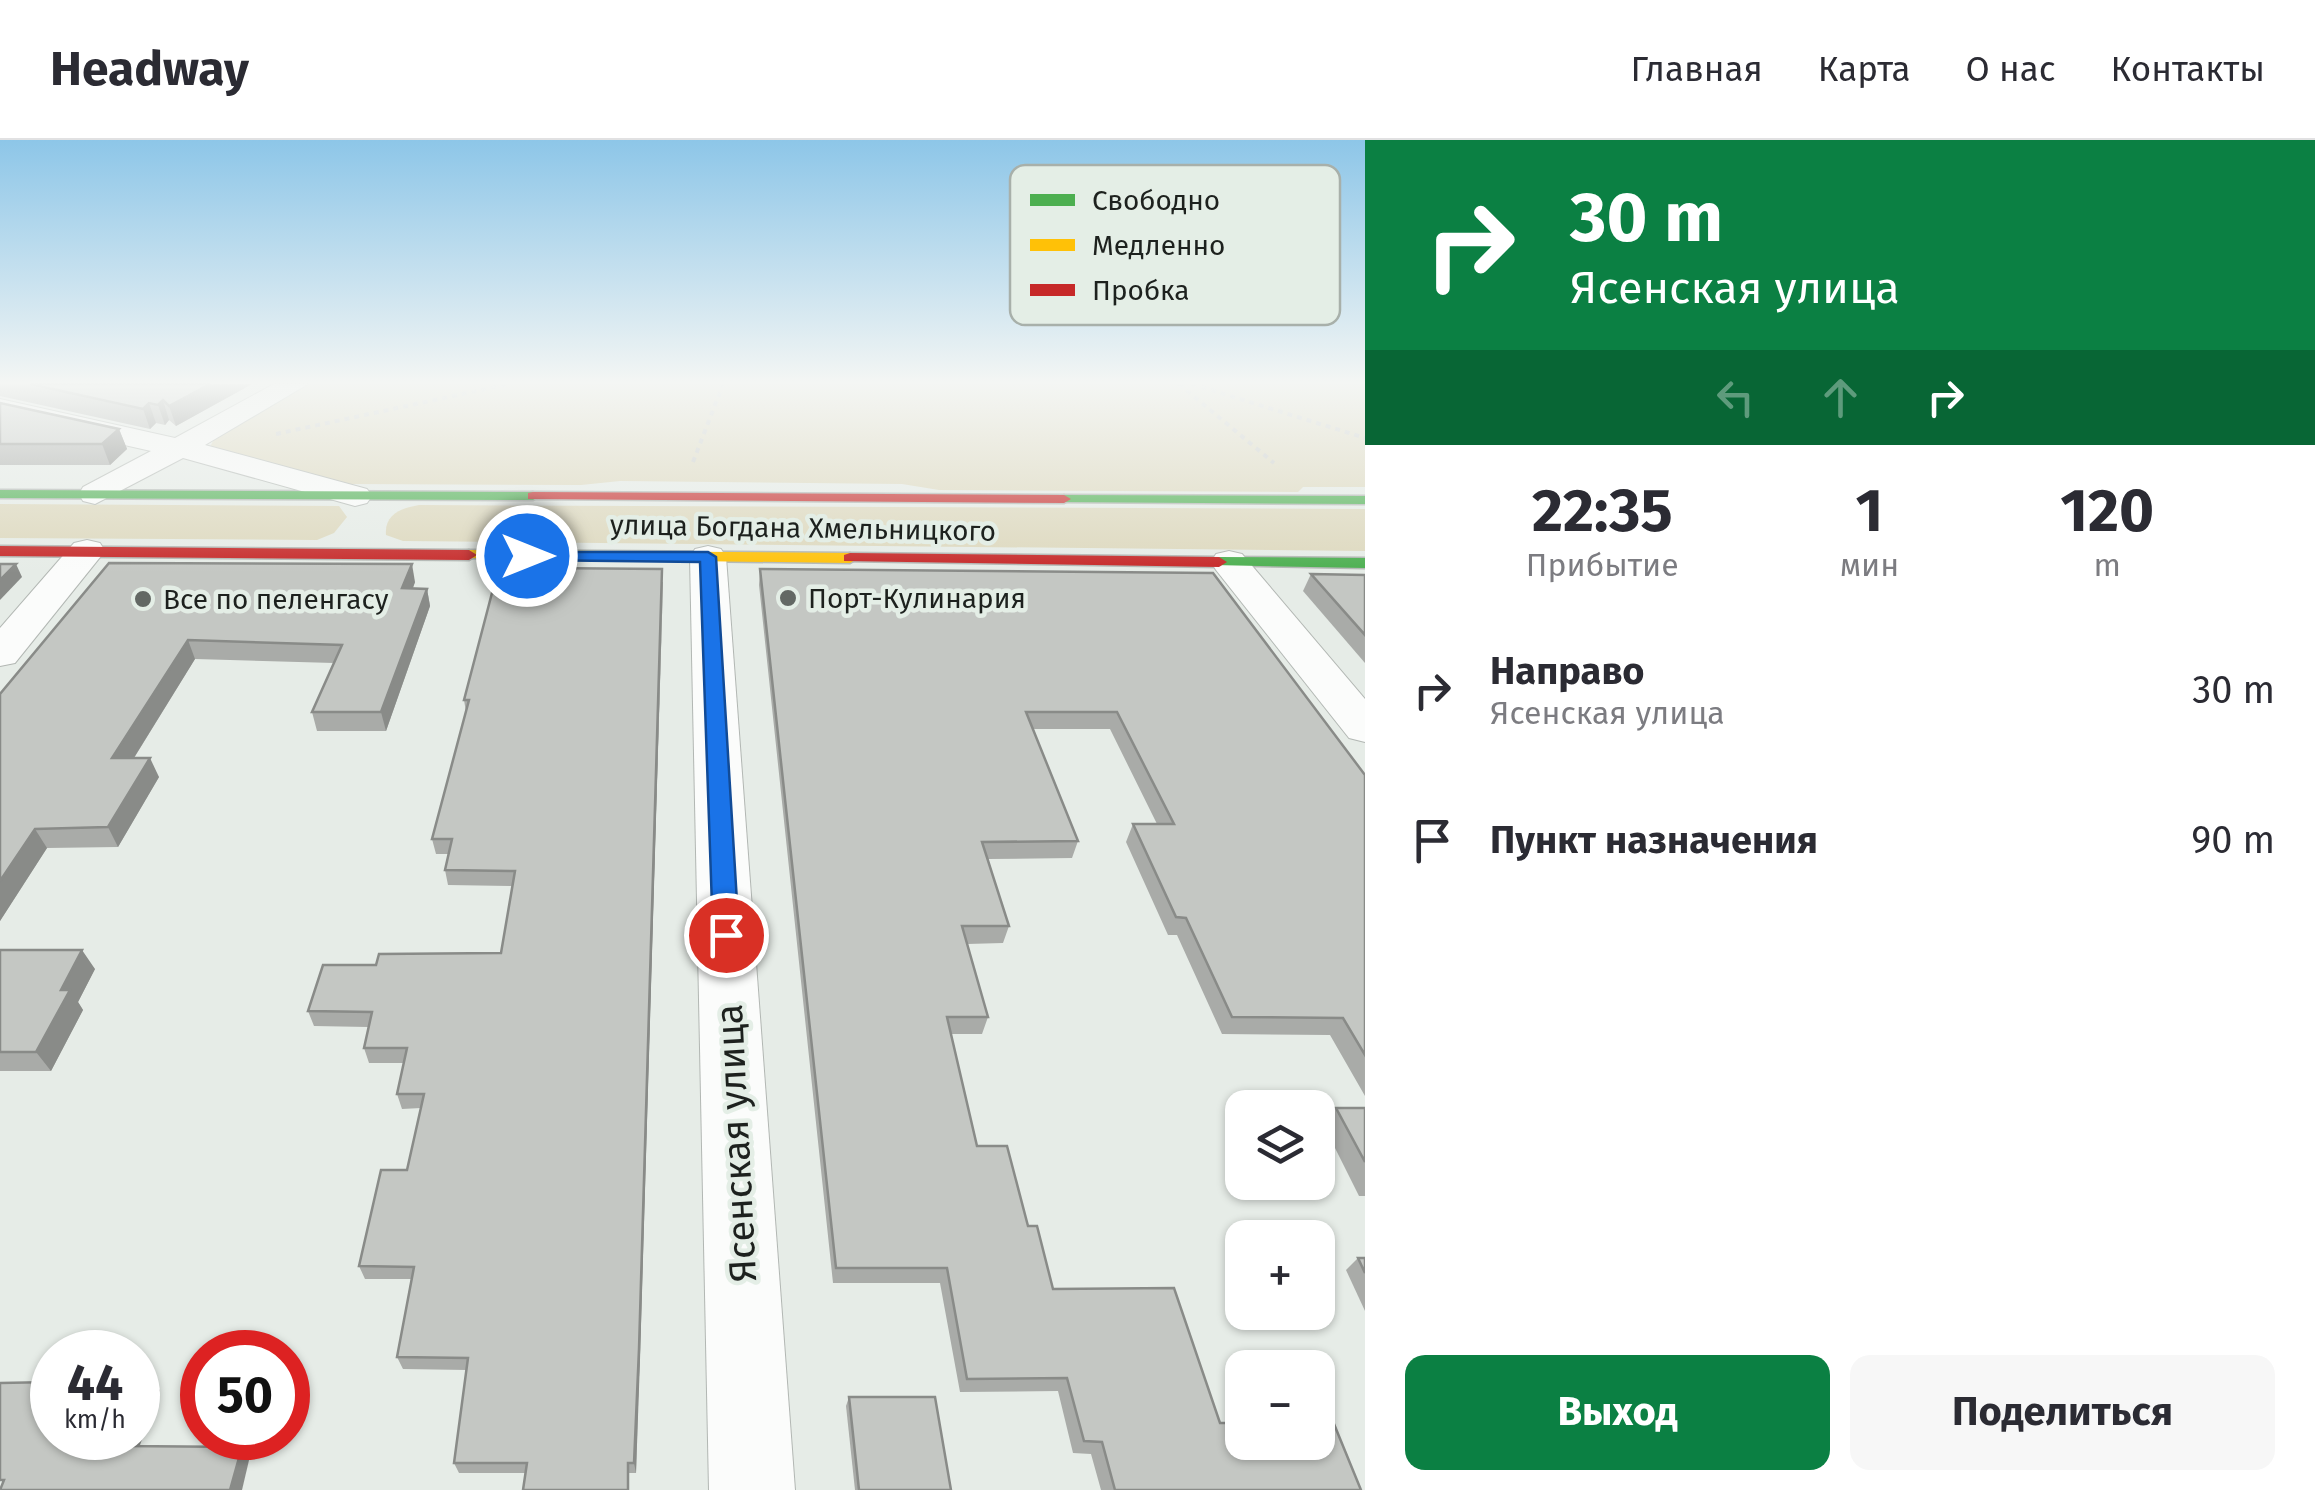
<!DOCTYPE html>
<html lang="ru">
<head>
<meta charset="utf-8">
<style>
	:root { --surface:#fff; --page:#f7f7f7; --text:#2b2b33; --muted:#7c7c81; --line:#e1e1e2; --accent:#0b8043 }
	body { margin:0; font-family:"Fira Sans",sans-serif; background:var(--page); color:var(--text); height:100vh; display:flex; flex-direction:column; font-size:38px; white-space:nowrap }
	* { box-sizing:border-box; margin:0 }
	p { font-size:32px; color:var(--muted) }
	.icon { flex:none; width:55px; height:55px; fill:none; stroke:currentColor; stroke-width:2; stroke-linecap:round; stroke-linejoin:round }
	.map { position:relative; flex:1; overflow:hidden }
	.sheet { display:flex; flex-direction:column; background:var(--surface); width:950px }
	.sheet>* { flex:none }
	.hud { background:#0b8043; color:#fff; overflow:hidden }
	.buttons { position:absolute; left:1225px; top:950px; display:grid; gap:20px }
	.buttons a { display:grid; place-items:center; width:110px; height:110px; border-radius:20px; background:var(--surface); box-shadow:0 2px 8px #0004; font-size:50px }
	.speed { position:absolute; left:30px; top:1190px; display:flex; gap:20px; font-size:50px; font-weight:700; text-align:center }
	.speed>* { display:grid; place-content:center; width:130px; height:130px; border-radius:50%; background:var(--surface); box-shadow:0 2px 8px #0004; line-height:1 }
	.speed small { font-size:25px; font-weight:400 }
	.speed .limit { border:15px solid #d22; background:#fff; color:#111 }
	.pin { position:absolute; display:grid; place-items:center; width:85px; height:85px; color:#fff; margin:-42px; border:5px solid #fff; border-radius:50%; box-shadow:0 2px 10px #0007 }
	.me { position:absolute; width:110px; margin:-55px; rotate:90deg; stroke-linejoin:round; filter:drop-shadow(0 0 8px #0008) }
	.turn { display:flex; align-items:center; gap:35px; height:210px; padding:0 40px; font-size:45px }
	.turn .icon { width:130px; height:130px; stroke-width:2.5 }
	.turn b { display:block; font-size:70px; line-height:85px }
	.lanes { display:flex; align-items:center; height:95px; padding:0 40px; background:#0003; justify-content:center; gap:50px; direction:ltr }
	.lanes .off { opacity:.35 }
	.eta { display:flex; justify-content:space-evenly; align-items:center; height:170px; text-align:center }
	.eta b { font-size:60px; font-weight:700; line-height:70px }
	.primary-button { display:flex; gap:20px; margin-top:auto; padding:20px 40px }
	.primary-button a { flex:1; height:115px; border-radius:20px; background:var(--accent); color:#fff; font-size:40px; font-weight:700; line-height:115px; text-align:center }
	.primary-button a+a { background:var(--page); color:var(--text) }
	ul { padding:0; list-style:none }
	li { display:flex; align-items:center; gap:30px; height:150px; padding:0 40px }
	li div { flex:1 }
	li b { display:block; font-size:38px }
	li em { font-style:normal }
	header { display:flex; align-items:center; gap:60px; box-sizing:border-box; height:140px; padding:0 50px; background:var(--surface); border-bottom:2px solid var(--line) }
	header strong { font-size:48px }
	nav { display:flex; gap:55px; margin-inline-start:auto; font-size:35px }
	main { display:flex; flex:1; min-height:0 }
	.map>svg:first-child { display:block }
	.green { fill:#ddd8bd }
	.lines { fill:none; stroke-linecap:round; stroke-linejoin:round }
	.street-casing { stroke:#b2b7b3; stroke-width:2 }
	.fast-casing { stroke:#b2b7b3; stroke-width:3 }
	.slow-casing { stroke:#b2b7b3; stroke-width:3 }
	.jam-casing { stroke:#b2b7b3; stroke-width:3 }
	.path { stroke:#c9cbc9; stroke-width:4; stroke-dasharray:5 5; stroke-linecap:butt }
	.street { fill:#fbfcfb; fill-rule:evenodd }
	.fast { fill:#4caf50; fill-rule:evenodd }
	.slow { fill:#ffc107; fill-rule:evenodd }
	.jam { fill:#c62828; fill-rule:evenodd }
	.wall { fill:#a9aba8 }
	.shaded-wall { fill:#898b88 }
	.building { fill:#c4c7c3; stroke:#898b88; stroke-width:2.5 }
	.route { fill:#1a73e8; stroke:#114b97; stroke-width:2.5 }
	.poi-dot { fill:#636864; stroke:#e4eee6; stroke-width:4 }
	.labels { text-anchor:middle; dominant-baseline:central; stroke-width:9; stroke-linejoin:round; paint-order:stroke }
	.far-street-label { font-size:28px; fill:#1d211e; stroke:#e4eee6 }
	.far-poi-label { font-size:28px; fill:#1d211e; stroke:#e4eee6; text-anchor:start }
	.near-street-label { font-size:38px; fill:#1d211e; stroke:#e4eee6 }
	.key { fill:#e4eee6; stroke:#a8b0aa; stroke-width:2.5 }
	.key-label { font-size:28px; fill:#1d211e }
</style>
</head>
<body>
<header>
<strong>Headway</strong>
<nav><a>Главная</a><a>Карта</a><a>О нас</a><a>Контакты</a></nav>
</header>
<main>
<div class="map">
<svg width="1365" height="1350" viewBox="0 0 1365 1350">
	<rect width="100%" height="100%" fill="#e6ece7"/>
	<g class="green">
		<polygon points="309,244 1365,244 1365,347 1303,347 1298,352 939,350 902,344 620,341 581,345 349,344 210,307 215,297"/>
		<polygon points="0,364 339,366 347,377 334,393 317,400 0,398"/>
		<path d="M419 365 1365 369V411L403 401 386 395C384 374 402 368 419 365Z"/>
	</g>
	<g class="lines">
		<defs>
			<g id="street">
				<polygon points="274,244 308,244 205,305 367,349 372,356 367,363 355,366 183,318 95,364 83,361 79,354 83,347 151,311 0,277 0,259 175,298"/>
				<polygon points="87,400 100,403 105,411 15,523 0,526 0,488 74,403"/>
				<polygon points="708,406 721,409 726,417 795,1350 709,1350 690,417 695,409"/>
				<polygon points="1229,411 1242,414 1365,559 1365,602 1349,598 1216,430 1211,422 1216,414"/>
			</g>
			<g id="fast">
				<polygon points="0,350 533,352 540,356 533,360 0,358"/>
				<polygon points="1064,355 1365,356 1365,364 1059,362 1057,359"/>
				<polygon points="1219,417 1365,418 1365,428 1213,425 1211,422"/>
			</g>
			<polygon id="slow" points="469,410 850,413 858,418 850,423 463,418 463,412"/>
			<g id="jam">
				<polygon points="533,352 1064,355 1071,359 1064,363 528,359 528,353"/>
				<polygon points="0,406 469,410 477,415 469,420 0,416"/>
				<polygon points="850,413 1219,417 1227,422 1219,427 844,421 844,415"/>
			</g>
		</defs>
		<use href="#street" class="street-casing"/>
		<use href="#fast" class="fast-casing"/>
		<use href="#slow" class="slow-casing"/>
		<use href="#jam" class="jam-casing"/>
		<g class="path">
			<polyline points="1179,244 1274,323"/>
			<polyline points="1192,244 1365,298"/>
			<polyline points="276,294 509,244"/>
			<polyline points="693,322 723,244"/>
		</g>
		<use href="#street" class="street"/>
		<use href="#fast" class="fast"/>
		<use href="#slow" class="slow"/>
		<use href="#jam" class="jam"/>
	</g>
	<g class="wall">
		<polygon points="0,244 252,244 176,286 169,280 165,285 156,283 150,289 0,256"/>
		<polygon points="0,263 119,289 127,309 110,325 0,325"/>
		<polygon points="109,423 415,442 413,448 427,449 430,466 386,591 317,591 312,572 334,523 195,519 134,618 159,637 118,707 47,708 0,781 0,554"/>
		<polygon points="760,429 1365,635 1365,956 1330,895 1222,894 1177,795 1168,795 1126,702 1133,684 1157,684 1110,589 1033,589 1078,701 1072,718 988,719 1009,786 1003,803 967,804 988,877 982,894 951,894 977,1006 1028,1086 1053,1149 1220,1283 1361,1350 1101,1350 1091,1314 1073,1313 1058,1251 960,1252 940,1143 833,1143 759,445"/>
		<polygon points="1311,434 1365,435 1365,523 1303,451"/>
		<polygon points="663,442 636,1333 459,1333 454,1323 467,1230 403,1229 397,1217 411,1139 365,1139 359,1126 407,1030 421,968 402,969 397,954 404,923 369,923 364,908 368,887 314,886 308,871 376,825 501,813 512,746 448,745 445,730 449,714 436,714 432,699 466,572 464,560 538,453"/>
		<polygon points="0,810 95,829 78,862 83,870 51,931 0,931"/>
		<polygon points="1336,968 1365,968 1365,1056 1359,1056 1323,984"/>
		<polygon points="1358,1118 1365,1118 1365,1171 1346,1130"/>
		<polygon points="849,1257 951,1350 855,1350 846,1266"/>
	</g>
	<g class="shaded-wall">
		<polygon points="210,244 252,244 176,286 169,266"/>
		<polygon points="163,260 169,280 165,285 158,265"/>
		<polygon points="149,263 156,283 150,289 143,269"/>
		<polygon points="119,289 127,309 110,325 102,304"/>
		<polygon points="16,424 22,437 0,460 0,440"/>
		<polygon points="412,424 415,442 406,466 402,448"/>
		<polygon points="663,442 640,1220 636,1333 634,1323"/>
		<polygon points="427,449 430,466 386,591 381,572"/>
		<polygon points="188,500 195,519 122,637 112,618"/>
		<polygon points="150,618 159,637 118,707 108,687"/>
		<polygon points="35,689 47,708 0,781 0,741"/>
		<polygon points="82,810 95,829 78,862 83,870 51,931 36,912 61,850"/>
		<polygon points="149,1240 160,1250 136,1316 125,1306 128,1298 138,1298 138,1272"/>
		<polygon points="242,1307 250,1316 242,1350 230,1350"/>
	</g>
	<g class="building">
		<polygon points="30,244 210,244 169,266 163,260 158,265 149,263 143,269"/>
		<polygon points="0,263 119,289 102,304 0,304"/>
		<polygon points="109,423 412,424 402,448 427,449 381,572 312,572 342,505 188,500 112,618 150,618 108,687 35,689 0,741 0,554"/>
		<polygon points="0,424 16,424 0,440"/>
		<polygon points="544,428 662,429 639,1209 634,1323 628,1323 628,1350 523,1350 527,1323 454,1323 468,1218 397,1217 414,1127 359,1126 381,1030 407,1030 424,954 397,954 407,908 364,908 372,872 308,871 323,825 376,825 379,814 501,813 515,731 445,730 452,699 432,699 469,560 464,560 492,453 538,453"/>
		<polygon points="760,429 1213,433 1365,635 1365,915 1343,878 1232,877 1186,778 1176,777 1133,684 1174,684 1117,572 1026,572 1078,701 982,702 1009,786 962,786 988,877 947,877 977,1006 1007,1006 1028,1086 1037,1086 1053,1149 1174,1148 1220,1283 1242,1283 1242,1302 1318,1302 1318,1283 1334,1284 1361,1350 1115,1350 1102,1302 1084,1301 1067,1238 967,1239 947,1128 836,1128"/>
		<polygon points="1311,434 1365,435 1365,495"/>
		<polygon points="0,810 82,810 61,850 70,850 36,912 0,912"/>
		<polygon points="1336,968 1365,968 1365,1022"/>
		<polygon points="1358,1118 1365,1118 1365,1133"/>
		<polygon points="138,1240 149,1240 138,1272"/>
		<polygon points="52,1242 52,1298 128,1298 125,1306 242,1307 230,1350 0,1350 4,1340 0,1340 0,1243"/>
		<polygon points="849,1257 935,1257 951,1350 859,1350"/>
	</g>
	<linearGradient id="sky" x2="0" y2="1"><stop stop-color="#8dc6e8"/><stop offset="0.56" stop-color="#f4f6f4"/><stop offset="1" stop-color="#f4f6f4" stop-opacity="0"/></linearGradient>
	<rect width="1365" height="433" fill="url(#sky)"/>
	<polygon class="route" points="521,412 708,412 716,417 739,795 735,802 717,802 713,795 700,422 527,420 519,416"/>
	<g class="poi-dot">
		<circle cx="788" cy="458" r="10"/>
		<circle cx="143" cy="459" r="10"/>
	</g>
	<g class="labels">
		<g class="far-street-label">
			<text transform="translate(803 388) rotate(1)">улица Богдана Хмельницкого</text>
		</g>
		<g class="far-poi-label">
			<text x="808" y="458">Порт-Кулинария</text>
			<text x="163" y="459">Все по пеленгасу</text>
		</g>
		<g class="near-street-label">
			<text transform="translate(736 1003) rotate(-93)">Ясенская улица</text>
		</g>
	</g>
	<rect x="1010" y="25" width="330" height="160" rx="15" class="key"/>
	<rect x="1030" y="54" width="45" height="12" fill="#4caf50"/>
	<rect x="1030" y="99" width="45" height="12" fill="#ffc107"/>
	<rect x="1030" y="144" width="45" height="12" fill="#c62828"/>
	<g class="key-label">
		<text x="1092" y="70">Свободно</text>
		<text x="1092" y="115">Медленно</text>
		<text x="1092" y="160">Пробка</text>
	</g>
</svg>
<div class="buttons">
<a><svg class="icon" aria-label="layers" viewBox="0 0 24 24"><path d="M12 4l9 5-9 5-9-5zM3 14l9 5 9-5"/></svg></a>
<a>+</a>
<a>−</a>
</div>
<div class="speed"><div>44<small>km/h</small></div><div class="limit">50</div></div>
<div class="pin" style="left:726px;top:795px;background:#d93025"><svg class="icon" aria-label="arrive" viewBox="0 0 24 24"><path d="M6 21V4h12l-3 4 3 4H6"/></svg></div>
<svg class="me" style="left:527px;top:416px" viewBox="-20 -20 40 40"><circle r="17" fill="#1a73e8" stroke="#fff" stroke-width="3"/><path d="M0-11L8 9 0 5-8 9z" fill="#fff"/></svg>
</div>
<section class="sheet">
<div class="hud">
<div class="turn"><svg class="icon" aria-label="right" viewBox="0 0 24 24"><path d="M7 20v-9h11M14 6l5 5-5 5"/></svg><div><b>30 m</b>Ясенская улица</div></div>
<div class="lanes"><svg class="icon off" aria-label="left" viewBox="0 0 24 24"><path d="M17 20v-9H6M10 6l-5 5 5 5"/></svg><svg class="icon off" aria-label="ahead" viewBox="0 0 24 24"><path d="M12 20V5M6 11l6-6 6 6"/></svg><svg class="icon" aria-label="right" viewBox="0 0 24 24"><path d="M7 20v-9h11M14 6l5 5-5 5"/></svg></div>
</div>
<div class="eta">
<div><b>22:35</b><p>Прибытие</p></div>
<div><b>1</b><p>мин</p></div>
<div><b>120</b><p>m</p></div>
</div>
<ul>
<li><svg class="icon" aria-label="right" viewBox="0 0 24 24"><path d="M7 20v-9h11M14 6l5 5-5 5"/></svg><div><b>Направо</b><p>Ясенская улица</p></div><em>30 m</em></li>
<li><svg class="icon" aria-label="arrive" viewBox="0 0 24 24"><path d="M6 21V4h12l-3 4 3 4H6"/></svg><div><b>Пункт назначения</b></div><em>90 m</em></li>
</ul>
<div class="primary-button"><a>Выход</a><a>Поделиться</a></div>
</section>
</main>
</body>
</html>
